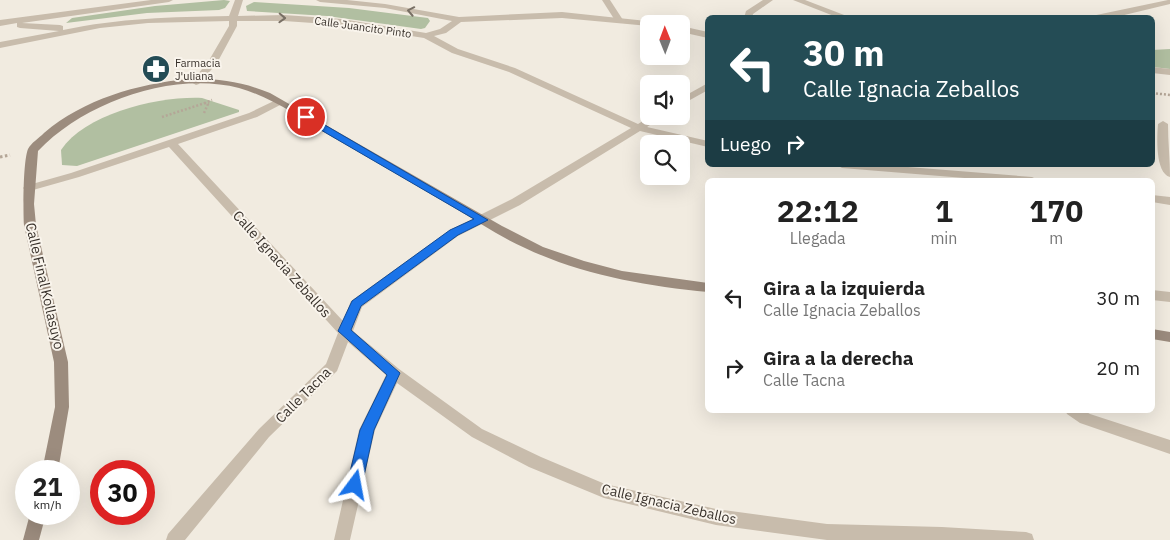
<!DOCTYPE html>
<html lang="es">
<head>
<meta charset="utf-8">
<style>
	:root { --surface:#fff; --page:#f6f6f6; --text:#222; --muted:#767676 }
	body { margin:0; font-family:"IBM Plex Sans",sans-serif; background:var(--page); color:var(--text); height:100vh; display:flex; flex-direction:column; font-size:19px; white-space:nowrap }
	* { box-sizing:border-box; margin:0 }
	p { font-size:16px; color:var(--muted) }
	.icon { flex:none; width:28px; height:28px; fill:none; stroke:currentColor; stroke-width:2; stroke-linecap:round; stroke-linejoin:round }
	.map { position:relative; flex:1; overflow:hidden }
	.drawer { position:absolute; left:705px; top:178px; width:450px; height:235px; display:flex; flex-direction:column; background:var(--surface); border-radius:8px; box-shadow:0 5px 20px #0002 }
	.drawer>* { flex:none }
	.hud { position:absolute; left:705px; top:15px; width:450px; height:152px; border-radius:8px; box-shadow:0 5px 20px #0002; background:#244c55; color:#fff; overflow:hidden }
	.needle { width:32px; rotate:359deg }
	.tools { position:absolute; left:640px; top:15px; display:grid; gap:10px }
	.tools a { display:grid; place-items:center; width:50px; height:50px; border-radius:8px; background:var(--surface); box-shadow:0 5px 20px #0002; font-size:25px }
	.speed { position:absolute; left:15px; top:460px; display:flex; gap:10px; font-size:25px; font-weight:700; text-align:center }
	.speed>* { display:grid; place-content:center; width:65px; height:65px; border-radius:50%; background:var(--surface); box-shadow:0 5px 20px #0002; line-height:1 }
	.speed small { font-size:12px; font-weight:400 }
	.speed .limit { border:8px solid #d22; background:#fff; color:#111 }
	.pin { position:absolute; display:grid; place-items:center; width:42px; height:42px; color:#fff; margin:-21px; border:2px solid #fff; border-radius:50%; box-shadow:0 1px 5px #0007 }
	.me { position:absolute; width:55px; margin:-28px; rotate:13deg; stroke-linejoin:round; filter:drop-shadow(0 0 4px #0008) }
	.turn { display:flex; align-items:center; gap:18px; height:105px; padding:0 15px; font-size:22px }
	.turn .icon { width:65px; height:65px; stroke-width:2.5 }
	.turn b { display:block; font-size:35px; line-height:42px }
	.then { display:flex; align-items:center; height:48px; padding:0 15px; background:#0003; gap:10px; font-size:19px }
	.eta { display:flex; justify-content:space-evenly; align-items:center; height:85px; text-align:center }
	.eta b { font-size:30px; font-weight:800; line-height:35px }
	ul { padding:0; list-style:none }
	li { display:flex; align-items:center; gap:15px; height:70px; padding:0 15px }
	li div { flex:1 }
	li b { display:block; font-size:19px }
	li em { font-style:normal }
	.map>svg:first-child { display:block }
	.green { fill:#b1bfa1 }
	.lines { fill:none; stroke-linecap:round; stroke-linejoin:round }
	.path-far1 { stroke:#b4a697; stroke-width:2.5; stroke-dasharray:2 2; stroke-linecap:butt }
	.path { stroke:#b4a697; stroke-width:3; stroke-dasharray:2.5 2.5; stroke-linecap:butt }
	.service { fill:#c8bcac; fill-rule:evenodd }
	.minor { fill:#c8bcac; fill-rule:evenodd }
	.secondary { fill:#9c8c7e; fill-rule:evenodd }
	.oneway { stroke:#786f64 }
	.route { fill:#1a73e8; stroke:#114b97 }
	.labels { text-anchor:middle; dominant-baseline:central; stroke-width:4; stroke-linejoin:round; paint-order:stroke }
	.far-street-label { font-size:11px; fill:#37302a; stroke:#f9f4ec }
	.far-poi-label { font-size:11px; fill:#37302a; stroke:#f9f4ec; text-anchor:start }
	.street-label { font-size:14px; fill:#37302a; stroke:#f9f4ec }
</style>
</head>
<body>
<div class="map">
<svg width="1170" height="540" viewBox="0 0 1170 540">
	<rect width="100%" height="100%" fill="#f1ebe0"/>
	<g class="green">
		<polygon points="224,0 230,1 225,8 219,10 147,13 66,23 72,18 155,6"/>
		<polygon points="254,2 349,8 428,18 430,21 425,28 421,29 327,16 247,11 246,6"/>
		<polygon points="1170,49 1170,69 1153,67 1152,50"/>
		<path d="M202 98 239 110V112L77 166 62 165 61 150C86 113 159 96 202 98Z"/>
	</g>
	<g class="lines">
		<g class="path-far1">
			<polyline points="1152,93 1170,95"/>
			<polyline points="204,113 208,104 205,103 212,100"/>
			<polyline points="162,117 205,103"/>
		</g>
		<polyline class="path" points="0,157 10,155"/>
		<polygon class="service" points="602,0 610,0 623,20 622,22 616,22"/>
		<g class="minor">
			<path d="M151 0H173L169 2 22 23 60 25 63 26V30C120 18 171 17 229 16L235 0H243L238 16 284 15 342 19 426 33 440 29 452 21 385 8 320 2 316 0H347L385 4 459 17 562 12 656 22 657 24H649V26L562 18 461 22 446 33 434 36 458 49 515 68 638 124 651 116H663L647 127 708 141V147L640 131 520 205 458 236 362 307 353 331 399 369 482 429 541 457 605 484 716 509 827 524 942 527 1026 532 1032 534 1034 540H827L716 525 604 498 529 467 472 437 397 383 375 430 350 540H334L359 430 386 375 348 342 337 371 269 437 185 540H166L168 534 259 429 326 364 338 333 169 147 79 177 33 190H25L23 188 25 186 71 173 249 113 276 100H282V104L257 117 178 144 343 321 351 301 450 230 512 199 631 128 509 72 452 53 424 38 342 25 284 21H237V26L217 63 199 84 196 85 191 82 208 62 229 26V21L148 23 100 28 0 48V42L59 31 20 28 17 27V23L0 26V20Z"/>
			<polygon points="763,0 773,0 753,14 752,18 744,18 746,11"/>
			<polygon points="793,0 805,0 852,18 839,18"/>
			<polygon points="1168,0 1170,0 1170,4 1112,18 1082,18"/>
			<polygon points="681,26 708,32 708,38 681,32"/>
			<polygon points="1152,67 1170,69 1170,75 1152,73"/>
			<polygon points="708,83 708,90 681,105 681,98"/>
			<path d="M1163 121 1168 124C1168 142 1170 159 1170 177 1155 173 1157 136 1158 124Z"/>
			<polygon points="837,165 883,165 1032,177 1038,180 989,180 842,168"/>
			<polygon points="1152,195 1170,197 1170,205 1152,202"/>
			<polygon points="1152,290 1170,292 1170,302 1152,300"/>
			<polygon points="1065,410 1083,410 1090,414 1170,440 1170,454 1080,423 1067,414"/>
		</g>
		<g class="secondary">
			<path d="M188 79C217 78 243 82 270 93L502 226 543 247 584 261 622 271 708 283V292C646 286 582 275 525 248 500 237 477 221 453 207 412 183 371 159 329 135 301 118 271 97 239 88 172 71 85 102 38 151L34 204 36 225 68 362 69 407 58 471H42L55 407 54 362 24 225C23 211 23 161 28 149 31 143 39 138 44 133 84 99 137 84 188 79Z"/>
			<polygon points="1152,329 1170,332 1170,342 1152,339"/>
			<polygon points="30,514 46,514 39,540 23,540"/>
		</g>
	</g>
	<defs><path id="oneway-chevron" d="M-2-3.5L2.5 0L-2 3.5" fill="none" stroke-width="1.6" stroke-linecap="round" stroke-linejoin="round" transform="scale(1.25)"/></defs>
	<g class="oneway">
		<use href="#oneway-chevron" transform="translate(411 11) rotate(-169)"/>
		<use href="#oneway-chevron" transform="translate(282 18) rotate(2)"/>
	</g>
	<polygon class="route" points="306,114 488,220 458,235 361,306 351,330 400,373 374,430 362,485 360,489 355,491 350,489 347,485 360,430 387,375 338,331 352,301 450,230 474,219 302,119 302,115"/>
	<defs>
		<symbol id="pharmacy-disc" viewBox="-11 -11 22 22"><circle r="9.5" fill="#244c55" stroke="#f9f4ec"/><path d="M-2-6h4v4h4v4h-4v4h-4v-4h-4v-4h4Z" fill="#fff"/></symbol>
	</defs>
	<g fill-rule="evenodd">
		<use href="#pharmacy-disc" x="140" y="53" width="32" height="32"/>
	</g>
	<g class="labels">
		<g class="far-street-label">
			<text transform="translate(363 27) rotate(8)">Calle Juancito Pinto</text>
		</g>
		<g class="far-poi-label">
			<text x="175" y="63">Farmacia<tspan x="175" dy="13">J'uliana</tspan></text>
		</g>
		<g class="street-label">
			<text transform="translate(282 264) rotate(48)">Calle Ignacia Zeballos</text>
			<text transform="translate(45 286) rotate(77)">Calle Final Kollasuyo</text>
			<text transform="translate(303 395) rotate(-45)">Calle Tacna</text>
			<text transform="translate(669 504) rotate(13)">Calle Ignacia Zeballos</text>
		</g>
	</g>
</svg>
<div class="tools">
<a><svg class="needle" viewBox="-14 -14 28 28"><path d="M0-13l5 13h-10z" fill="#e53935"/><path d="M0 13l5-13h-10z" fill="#767676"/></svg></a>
<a><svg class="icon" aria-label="sound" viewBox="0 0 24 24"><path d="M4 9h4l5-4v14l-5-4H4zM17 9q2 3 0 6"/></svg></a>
<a><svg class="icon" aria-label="search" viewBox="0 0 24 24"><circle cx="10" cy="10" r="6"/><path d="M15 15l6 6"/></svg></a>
</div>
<div class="speed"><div>21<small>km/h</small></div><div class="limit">30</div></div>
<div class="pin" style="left:306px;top:117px;background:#d93025"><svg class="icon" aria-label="arrive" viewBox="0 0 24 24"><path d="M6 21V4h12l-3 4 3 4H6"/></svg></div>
<svg class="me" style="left:355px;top:485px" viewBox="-20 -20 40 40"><path d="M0-17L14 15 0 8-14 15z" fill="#1a73e8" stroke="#fff" stroke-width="4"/></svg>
<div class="hud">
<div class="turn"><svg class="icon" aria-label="left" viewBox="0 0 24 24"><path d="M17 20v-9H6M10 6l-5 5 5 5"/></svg><div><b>30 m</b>Calle Ignacia Zeballos</div></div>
<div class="then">Luego<svg class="icon" aria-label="right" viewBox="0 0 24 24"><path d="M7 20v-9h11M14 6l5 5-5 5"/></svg></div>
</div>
<section class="drawer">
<div class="eta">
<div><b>22:12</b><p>Llegada</p></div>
<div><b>1</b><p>min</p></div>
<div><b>170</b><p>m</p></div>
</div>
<ul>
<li><svg class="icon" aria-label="left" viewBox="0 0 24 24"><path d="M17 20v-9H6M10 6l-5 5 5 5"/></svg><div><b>Gira a la izquierda</b><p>Calle Ignacia Zeballos</p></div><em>30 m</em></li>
<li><svg class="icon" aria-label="right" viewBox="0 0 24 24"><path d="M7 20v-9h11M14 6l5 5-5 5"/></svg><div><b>Gira a la derecha</b><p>Calle Tacna</p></div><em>20 m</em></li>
</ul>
</section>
</div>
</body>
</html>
